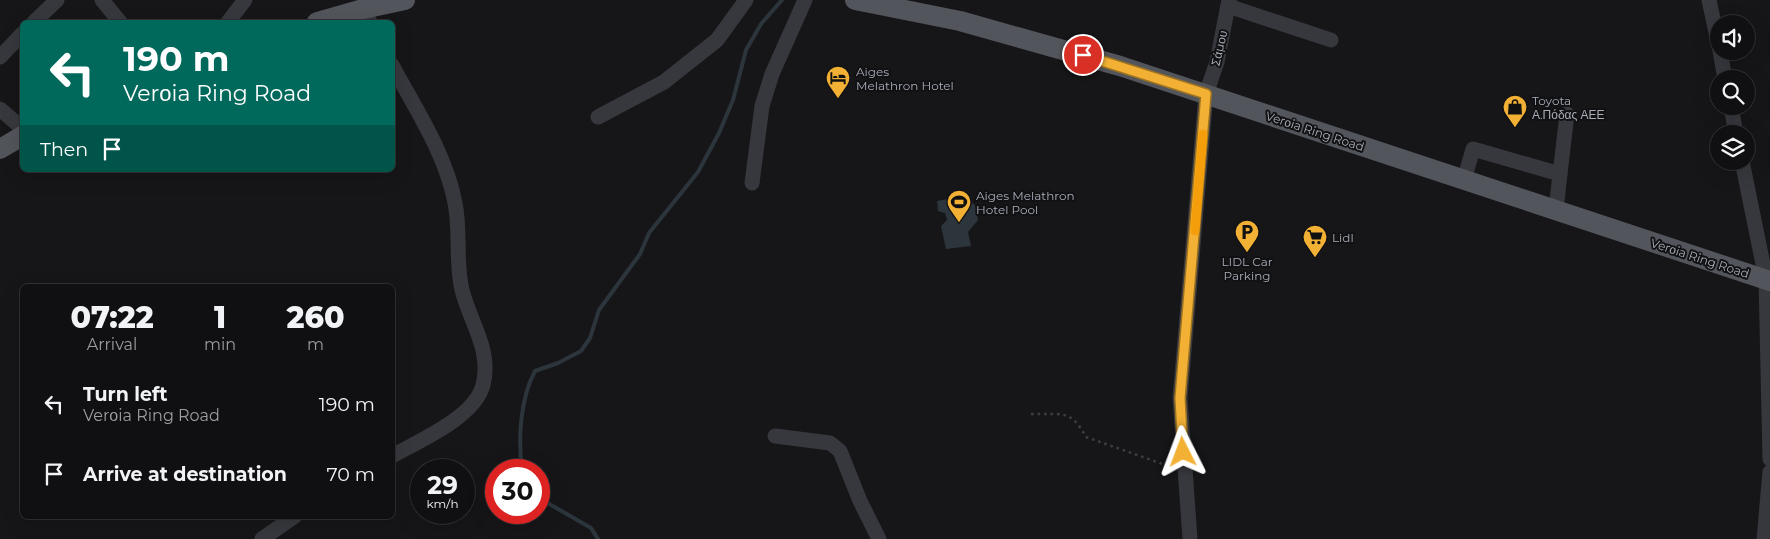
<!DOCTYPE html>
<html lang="en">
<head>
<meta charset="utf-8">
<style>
	:root { --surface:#101012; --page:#1e1e20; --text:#f1f3f6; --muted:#9c9d9f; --line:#303032 }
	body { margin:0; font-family:Montserrat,sans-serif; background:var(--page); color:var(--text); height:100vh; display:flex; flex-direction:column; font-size:19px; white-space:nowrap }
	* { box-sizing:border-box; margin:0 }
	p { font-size:16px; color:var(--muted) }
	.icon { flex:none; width:28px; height:28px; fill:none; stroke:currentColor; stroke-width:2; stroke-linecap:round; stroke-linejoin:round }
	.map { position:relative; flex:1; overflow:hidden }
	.details { position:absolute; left:20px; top:284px; width:375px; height:235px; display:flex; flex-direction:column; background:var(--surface); border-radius:8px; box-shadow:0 5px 20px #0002,0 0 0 1px var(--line) }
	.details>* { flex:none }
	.top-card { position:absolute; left:20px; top:20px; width:375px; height:152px; border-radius:8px; box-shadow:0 5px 20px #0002,0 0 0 1px var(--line); background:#00695c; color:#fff; overflow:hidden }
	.tools { position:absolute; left:1710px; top:15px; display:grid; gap:10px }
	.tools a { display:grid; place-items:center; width:45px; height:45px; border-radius:50%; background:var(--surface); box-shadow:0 5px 20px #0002,0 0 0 1px var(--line); font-size:25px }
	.speed { position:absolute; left:410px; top:459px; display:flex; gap:10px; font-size:25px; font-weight:700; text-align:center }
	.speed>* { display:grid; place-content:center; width:65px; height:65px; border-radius:50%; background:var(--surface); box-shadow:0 5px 20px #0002,0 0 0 1px var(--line); line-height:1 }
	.speed small { font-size:12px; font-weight:400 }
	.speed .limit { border:8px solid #d22; background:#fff; color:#111 }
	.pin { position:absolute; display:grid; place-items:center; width:42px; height:42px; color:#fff; margin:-21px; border:2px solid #fff; border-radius:50%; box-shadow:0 1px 5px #0007 }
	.me { position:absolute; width:55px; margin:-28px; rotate:357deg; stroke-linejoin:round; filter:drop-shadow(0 0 4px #0008) }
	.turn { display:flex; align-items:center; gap:18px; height:105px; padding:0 20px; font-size:22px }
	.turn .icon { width:65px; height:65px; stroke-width:2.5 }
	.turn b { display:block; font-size:35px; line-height:42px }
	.then { display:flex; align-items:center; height:48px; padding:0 20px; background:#0003; gap:10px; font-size:19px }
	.eta { display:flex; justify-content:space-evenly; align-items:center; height:85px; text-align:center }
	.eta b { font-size:30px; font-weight:800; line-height:35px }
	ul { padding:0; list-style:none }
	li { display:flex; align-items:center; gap:15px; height:70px; padding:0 20px }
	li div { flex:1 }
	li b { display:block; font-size:19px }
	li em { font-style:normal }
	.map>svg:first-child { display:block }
	.water { fill:#2c353c }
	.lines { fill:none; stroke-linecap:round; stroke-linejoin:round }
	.stream { stroke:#2c353c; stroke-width:4 }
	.path { stroke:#3d3f44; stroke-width:2.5; stroke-dasharray:2.5 4; stroke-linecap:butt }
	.minor { stroke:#37383d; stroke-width:15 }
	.major { stroke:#53555c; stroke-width:20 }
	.route-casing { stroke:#9d7322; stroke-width:12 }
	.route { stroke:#f2b134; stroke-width:9 }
	.slow { stroke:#f59e0b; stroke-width:9 }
	.labels { text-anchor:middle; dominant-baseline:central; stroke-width:4; stroke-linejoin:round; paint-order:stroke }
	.street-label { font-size:12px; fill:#a8adb8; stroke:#111113 }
	.poi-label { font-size:12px; fill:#a8adb8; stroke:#111113; text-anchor:start }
</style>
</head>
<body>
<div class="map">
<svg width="1770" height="539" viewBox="0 0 1770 539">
	<rect width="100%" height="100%" fill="#161618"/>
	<polygon class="water" points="962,196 975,205 978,220 968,232 971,246 946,249 941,226 947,220 945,213 938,211 937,201"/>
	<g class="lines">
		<g class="stream">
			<path d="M522 470C518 439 520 399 535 371L558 363 581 351 590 338 599 310 640 254 649 233 698 172 719 133 733 100 746 50 761 24 782 0"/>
			<polyline points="539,498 591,528 598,539"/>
		</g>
		<path class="path" d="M1031 414C1062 415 1070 408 1086 437L1171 467"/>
		<g class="minor">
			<polyline points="102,0 120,22"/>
			<polyline points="1709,0 1719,47"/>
			<polyline points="1228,6 1331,40"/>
			<polyline points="363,9 370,22"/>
			<polyline points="34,22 57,0"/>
			<polyline points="228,22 245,0"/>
			<polyline points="1720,51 1725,79"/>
			<polyline points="0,57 22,34"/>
			<path d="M392 65C415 108 446 154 455 203 461 232 455 261 462 290 470 322 492 350 483 385 475 417 419 441 392 456"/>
			<polyline points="1731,106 1736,134"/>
			<polyline points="0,109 22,128"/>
			<polyline points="598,117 664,82 717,40 746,0"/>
			<polyline points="1742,161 1766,279 1770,459"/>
			<polyline points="1560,174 1567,114"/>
			<polyline points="1464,180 1473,149 1560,174 1556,210"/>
			<polyline points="752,183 762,106 772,74 805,0"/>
			<polyline points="775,436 830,443 840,451 860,501 879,539"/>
			<polyline points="262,539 295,516"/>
			<polyline points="1190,539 1180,398 1206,94 1217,62 1229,0"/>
			<polyline points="1764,539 1770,472"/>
		</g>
		<g class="major">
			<polyline points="855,0 960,21 1120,66 1770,281"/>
			<polyline points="317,22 363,9 405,0"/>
			<polyline points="0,149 22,136"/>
		</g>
	</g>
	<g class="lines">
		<defs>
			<polyline id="route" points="1083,55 1206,94 1180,398 1183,452"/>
		</defs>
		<use href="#route" class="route-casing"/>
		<use href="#route" class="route"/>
		<polyline class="slow" points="1195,231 1203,134"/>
	</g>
	<defs>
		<symbol id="hotel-pin" viewBox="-11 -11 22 30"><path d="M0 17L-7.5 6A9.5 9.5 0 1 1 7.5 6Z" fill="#f2b134" stroke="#111113"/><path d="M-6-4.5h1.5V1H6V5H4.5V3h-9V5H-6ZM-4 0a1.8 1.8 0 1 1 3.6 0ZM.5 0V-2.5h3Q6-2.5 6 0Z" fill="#111"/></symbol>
		<symbol id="shop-pin" viewBox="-11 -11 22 30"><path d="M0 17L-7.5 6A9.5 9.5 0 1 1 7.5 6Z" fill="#f2b134" stroke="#111113"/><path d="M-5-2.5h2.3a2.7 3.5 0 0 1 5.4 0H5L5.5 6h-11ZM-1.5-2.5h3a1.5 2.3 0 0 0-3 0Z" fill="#111"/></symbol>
		<symbol id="stadium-pin" viewBox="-11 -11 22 30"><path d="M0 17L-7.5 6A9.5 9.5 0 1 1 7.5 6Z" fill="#f2b134" stroke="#111113"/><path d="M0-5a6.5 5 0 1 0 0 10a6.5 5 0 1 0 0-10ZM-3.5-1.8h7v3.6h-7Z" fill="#111"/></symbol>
		<symbol id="parking-pin" viewBox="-11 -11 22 30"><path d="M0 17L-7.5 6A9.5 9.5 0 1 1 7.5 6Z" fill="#f2b134" stroke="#111113"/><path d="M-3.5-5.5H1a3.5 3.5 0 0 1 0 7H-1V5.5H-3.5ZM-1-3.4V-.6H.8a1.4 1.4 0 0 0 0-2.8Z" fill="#111"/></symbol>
		<symbol id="supermarket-pin" viewBox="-11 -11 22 30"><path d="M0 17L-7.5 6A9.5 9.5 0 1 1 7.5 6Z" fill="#f2b134" stroke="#111113"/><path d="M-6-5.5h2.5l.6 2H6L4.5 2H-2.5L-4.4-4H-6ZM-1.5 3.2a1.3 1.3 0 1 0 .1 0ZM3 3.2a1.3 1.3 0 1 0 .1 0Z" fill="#111"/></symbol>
	</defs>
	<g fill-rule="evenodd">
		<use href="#hotel-pin" x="824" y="64" width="28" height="38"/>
		<use href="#shop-pin" x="1501" y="93" width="28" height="38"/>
		<use href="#stadium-pin" x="945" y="188" width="28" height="38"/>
		<use href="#parking-pin" x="1233" y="218" width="28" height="38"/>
		<use href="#supermarket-pin" x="1301" y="223" width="28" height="38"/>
	</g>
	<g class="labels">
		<g class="street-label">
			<text transform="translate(1219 48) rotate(-77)">Σάμου</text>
			<text transform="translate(1315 131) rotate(18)">Verοia Ring Road</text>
			<text transform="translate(1700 258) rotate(18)">Verοia Ring Road</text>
		</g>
		<g class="poi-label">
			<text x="856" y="71">Aiges<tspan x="856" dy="14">Melathron Hotel</tspan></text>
			<text x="1532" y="100">Toyota<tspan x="1532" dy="14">Α.Πόδας ΑΕΕ</tspan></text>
			<text x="976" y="195">Aiges Melathron<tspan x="976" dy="14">Hotel Pool</tspan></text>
			<text x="1332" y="237">Lidl</text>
			<text x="1247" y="261" text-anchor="middle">LIDL Car<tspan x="1247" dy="14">Parking</tspan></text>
		</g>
	</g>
</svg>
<div class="tools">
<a><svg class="icon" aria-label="sound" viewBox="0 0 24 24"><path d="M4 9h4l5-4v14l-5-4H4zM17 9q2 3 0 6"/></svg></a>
<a><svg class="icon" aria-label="search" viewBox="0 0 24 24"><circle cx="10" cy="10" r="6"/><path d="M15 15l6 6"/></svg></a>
<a><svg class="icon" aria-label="layers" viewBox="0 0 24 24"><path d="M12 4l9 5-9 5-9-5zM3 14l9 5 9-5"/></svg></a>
</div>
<div class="speed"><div>29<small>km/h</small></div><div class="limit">30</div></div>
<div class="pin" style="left:1083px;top:55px;background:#d93025"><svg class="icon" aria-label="arrive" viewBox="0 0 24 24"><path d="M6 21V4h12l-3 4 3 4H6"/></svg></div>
<svg class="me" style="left:1183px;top:452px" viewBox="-20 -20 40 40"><path d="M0-17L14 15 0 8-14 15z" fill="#f2b134" stroke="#fff" stroke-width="4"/></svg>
<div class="top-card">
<div class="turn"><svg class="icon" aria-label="left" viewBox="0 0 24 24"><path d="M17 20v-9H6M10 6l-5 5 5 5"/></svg><div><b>190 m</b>Verοia Ring Road</div></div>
<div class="then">Then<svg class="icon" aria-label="arrive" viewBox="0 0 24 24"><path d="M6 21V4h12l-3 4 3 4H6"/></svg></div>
</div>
<section class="details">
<div class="eta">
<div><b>07:22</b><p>Arrival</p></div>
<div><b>1</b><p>min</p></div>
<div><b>260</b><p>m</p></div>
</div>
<ul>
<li><svg class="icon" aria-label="left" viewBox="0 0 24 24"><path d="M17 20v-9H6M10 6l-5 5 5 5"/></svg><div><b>Turn left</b><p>Verοia Ring Road</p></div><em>190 m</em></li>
<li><svg class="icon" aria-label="arrive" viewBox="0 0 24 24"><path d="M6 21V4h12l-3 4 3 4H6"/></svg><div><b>Arrive at destination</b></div><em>70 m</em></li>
</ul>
</section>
</div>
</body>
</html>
